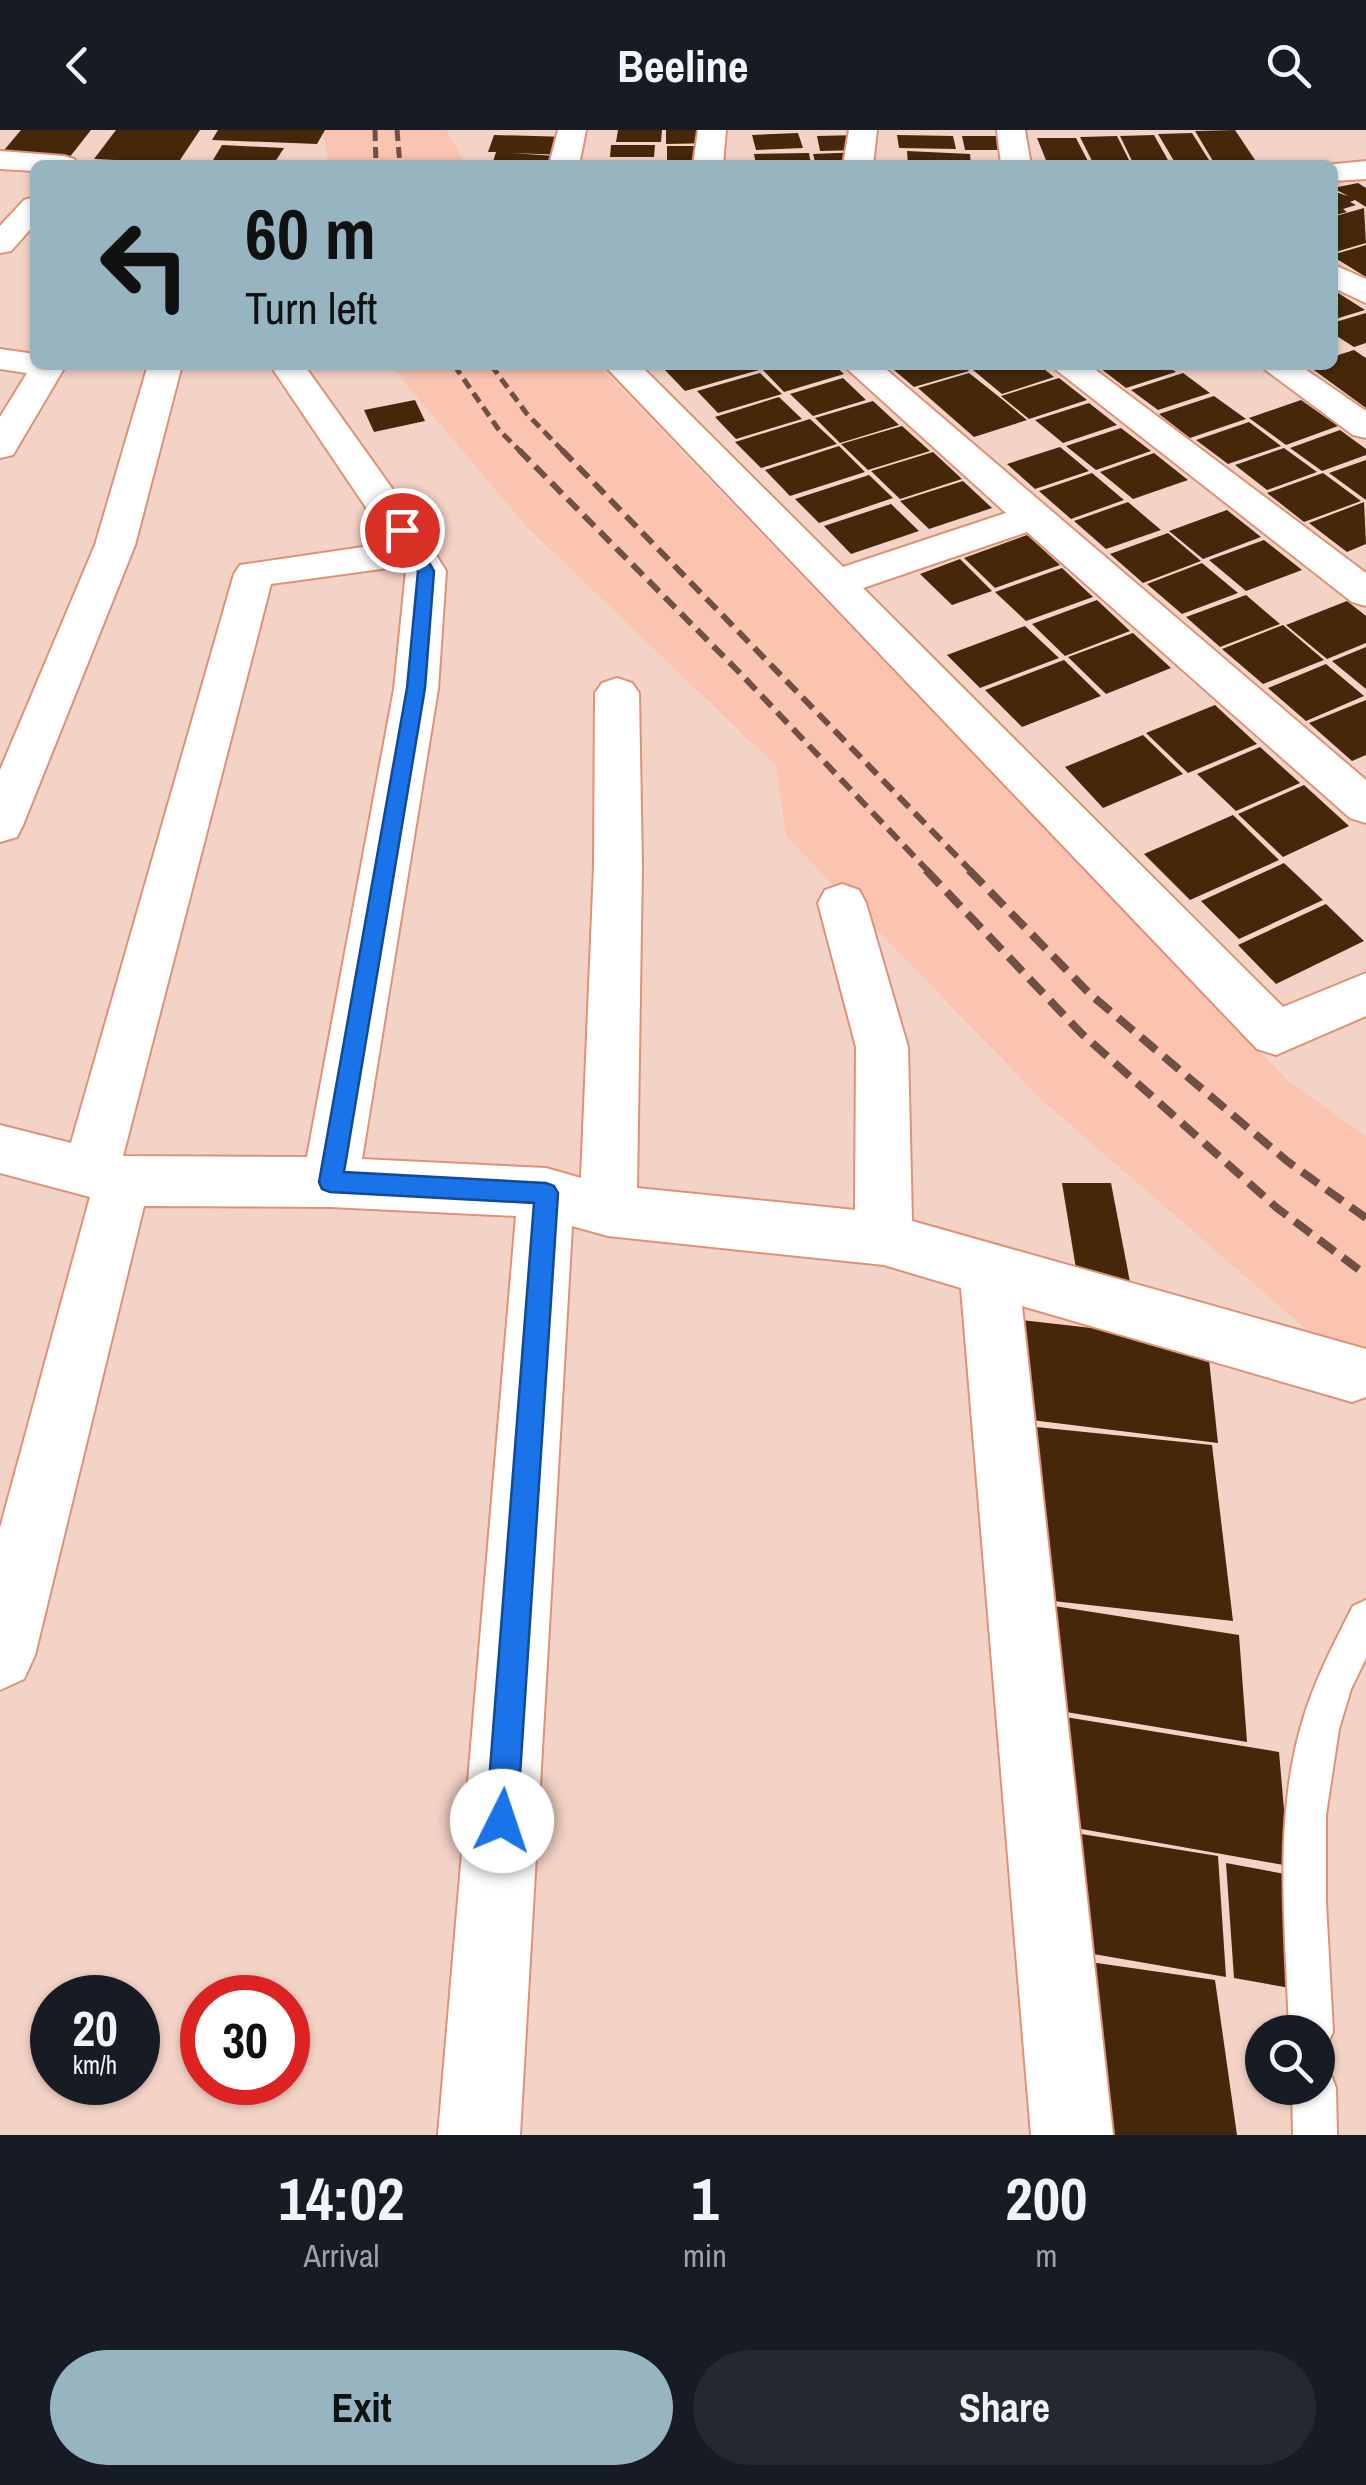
<!DOCTYPE html>
<html lang="en">
<head>
<meta charset="utf-8">
<style>
	:root { --surface:#171b24; --page:#242831; --text:#f1f3f6; --muted:#9ea1a6; --accent:#97b5c0 }
	body { margin:0; font-family:"Archivo Narrow",sans-serif; background:var(--page); color:var(--text); height:100vh; display:flex; flex-direction:column; font-size:38px; white-space:nowrap }
	* { box-sizing:border-box; margin:0 }
	p { font-size:32px; color:var(--muted) }
	.icon { flex:none; width:55px; height:55px; fill:none; stroke:currentColor; stroke-width:2; stroke-linecap:round; stroke-linejoin:round }
	.map { position:relative; height:2005px; overflow:hidden }
	.panel { display:flex; flex-direction:column; background:var(--surface); flex:1 }
	.panel>* { flex:none }
	.guide { position:absolute; left:30px; top:30px; width:1308px; height:210px; border-radius:15px; box-shadow:0 2px 8px #0004; background:#97b5c0; color:#111; overflow:hidden }
	.controls { position:absolute; left:1245px; top:1885px; display:grid; gap:20px }
	.controls a { display:grid; place-items:center; width:90px; height:90px; border-radius:50%; background:var(--surface); box-shadow:0 2px 8px #0004; font-size:50px }
	.speed { position:absolute; left:30px; top:1845px; display:flex; gap:20px; font-size:50px; font-weight:700; text-align:center }
	.speed>* { display:grid; place-content:center; width:130px; height:130px; border-radius:50%; background:var(--surface); box-shadow:0 2px 8px #0004; line-height:1 }
	.speed small { font-size:25px; font-weight:400 }
	.speed .limit { border:15px solid #d22; background:#fff; color:#111 }
	.pin { position:absolute; display:grid; place-items:center; width:85px; height:85px; color:#fff; margin:-42px; border:5px solid #fff; border-radius:50%; box-shadow:0 2px 10px #0007 }
	.me { position:absolute; width:110px; margin:-55px; rotate:4deg; stroke-linejoin:round; filter:drop-shadow(0 0 8px #0008) }
	.turn { display:flex; align-items:center; gap:35px; height:210px; padding:0 50px; font-size:45px }
	.turn .icon { width:130px; height:130px; stroke-width:2.5 }
	.turn b { display:block; font-size:70px; line-height:85px }
	.eta { display:flex; justify-content:space-evenly; align-items:center; height:170px; text-align:center }
	.eta b { font-size:60px; font-weight:700; line-height:70px }
	.action { display:flex; gap:20px; margin-top:auto; padding:20px 50px }
	.action a { flex:1; height:115px; border-radius:60px; background:var(--accent); color:#111; font-size:40px; font-weight:700; line-height:115px; text-align:center }
	.action a+a { background:var(--page); color:var(--text) }
	header { display:flex; justify-content:space-between; align-items:center; height:130px; padding:0 50px; background:var(--surface); font-size:45px; font-weight:700 }
	.map>svg:first-child { display:block }
	.built { fill:#fac4b1 }
	.building { fill:#46270a }
	.lines { fill:none; stroke-linecap:round; stroke-linejoin:round }
	.service-casing { stroke:#df9275; stroke-width:4 }
	.minor-casing { stroke:#df9275; stroke-width:4 }
	.service { fill:#fff; fill-rule:evenodd }
	.minor { fill:#fff; fill-rule:evenodd }
	.rail-far2 { stroke:#705044; stroke-width:5; stroke-dasharray:11 6; stroke-linecap:butt }
	.rail-far1 { stroke:#705044; stroke-width:6; stroke-dasharray:15 8; stroke-linecap:butt }
	.rail { stroke:#705044; stroke-width:8; stroke-dasharray:20 10; stroke-linecap:butt }
	.route { fill:#1a73e8; stroke:#114b97; stroke-width:2.5 }
</style>
</head>
<body>
<header><svg class="icon" aria-label="back" viewBox="0 0 24 24"><path d="M15 5l-7 7 7 7"/></svg>Beeline<svg class="icon" aria-label="search" viewBox="0 0 24 24"><circle cx="10" cy="10" r="6"/><path d="M15 15l6 6"/></svg></header>
<div class="map">
<svg width="1366" height="2005" viewBox="0 0 1366 2005">
	<rect width="100%" height="100%" fill="#f4d3c7"/>
	<g class="built">
		<polygon points="323,0 446,0 466,35 329,35"/>
		<polygon points="390,235 598,235 1288,951 1366,1006 1366,1243 1322,1213 1044,972 786,706 776,636 527,397"/>
	</g>
	<g class="building">
		<polygon points="21,0 91,0 69,28 0,25"/>
		<polygon points="116,0 200,0 178,33 94,29"/>
		<polygon points="218,0 325,0 317,14 212,10"/>
		<polygon points="618,0 662,0 661,12 616,12"/>
		<polygon points="666,0 714,0 715,13 666,14"/>
		<polygon points="1235,0 1255,30 1213,31 1195,1"/>
		<polygon points="798,3 803,18 756,20 752,5"/>
		<polygon points="1192,3 1209,30 1174,31 1158,4"/>
		<polygon points="494,5 569,7 565,25 511,23 556,26 553,35 492,35 496,22 488,22"/>
		<polygon points="859,5 863,20 820,21 817,6"/>
		<polygon points="897,5 953,6 956,19 899,18"/>
		<polygon points="1154,5 1169,32 1133,33 1120,6"/>
		<polygon points="962,6 1011,6 1016,20 965,20"/>
		<polygon points="1117,6 1130,32 1093,33 1080,7"/>
		<polygon points="1037,8 1076,8 1090,35 1048,35"/>
		<polygon points="222,15 284,18 273,35 210,35"/>
		<polygon points="611,15 655,15 654,27 610,27"/>
		<rect x="667" y="16" width="45" height="16"/>
		<polygon points="907,21 970,24 971,35 908,35"/>
		<polygon points="862,22 866,35 816,35 813,24"/>
		<polygon points="809,23 811,35 756,35 754,24"/>
		<polygon points="1358,53 1366,58 1366,77 1355,70 1350,72 1356,75 1343,79 1347,82 1332,86 1332,61 1348,66 1333,58"/>
		<polygon points="1364,78 1366,113 1332,123 1332,87"/>
		<polygon points="1366,115 1366,147 1332,126 1332,125"/>
		<polygon points="1332,159 1365,180 1332,190"/>
		<polygon points="1366,183 1366,213 1354,217 1332,203 1332,193"/>
		<polygon points="1354,220 1366,228 1366,278 1307,235 1332,235 1332,227"/>
		<polygon points="679,235 754,235 759,240 685,261 664,239"/>
		<polygon points="777,235 834,235 844,244 784,262 762,239"/>
		<polygon points="888,235 963,235 969,241 914,257"/>
		<polygon points="989,235 1039,235 1054,247 1002,264 973,240"/>
		<polygon points="1096,235 1166,235 1176,242 1126,258"/>
		<polygon points="760,243 782,264 718,283 697,261"/>
		<polygon points="969,243 998,266 1027,290 974,307 918,258"/>
		<polygon points="1183,243 1210,263 1158,280 1131,260"/>
		<polygon points="843,248 866,270 813,286 790,264"/>
		<polygon points="1059,248 1087,270 1029,289 1001,266"/>
		<polygon points="1214,266 1246,289 1190,308 1159,284"/>
		<polygon points="779,267 802,289 736,309 715,287"/>
		<polygon points="415,270 425,291 374,302 364,280"/>
		<polygon points="1301,270 1338,296 1286,315 1249,288"/>
		<polygon points="873,271 899,295 840,313 815,288"/>
		<polygon points="1089,273 1117,295 1063,313 1035,290"/>
		<polygon points="810,289 837,314 761,338 735,312"/>
		<polygon points="1249,292 1281,316 1228,334 1196,310"/>
		<polygon points="902,296 930,321 868,340 841,314"/>
		<polygon points="1121,298 1151,321 1096,340 1066,316"/>
		<polygon points="1340,300 1366,319 1366,325 1322,341 1290,318"/>
		<polygon points="839,316 865,342 790,366 765,340"/>
		<polygon points="1060,317 1089,341 1035,359 1007,334"/>
		<polygon points="1284,318 1317,342 1267,360 1235,335"/>
		<polygon points="933,322 962,349 900,369 871,341"/>
		<polygon points="1154,323 1188,350 1133,369 1100,342"/>
		<polygon points="1366,330 1366,370 1329,343"/>
		<polygon points="1092,343 1124,370 1071,389 1039,361"/>
		<polygon points="1323,343 1361,371 1304,392 1267,363"/>
		<polygon points="869,345 893,368 819,393 795,369"/>
		<polygon points="963,351 992,378 929,399 900,371"/>
		<polygon points="1128,372 1161,400 1106,419 1074,391"/>
		<polygon points="1364,372 1366,414 1347,422 1309,393"/>
		<polygon points="891,374 919,401 851,424 824,396"/>
		<polygon points="1227,380 1261,407 1203,429 1169,401"/>
		<polygon points="1168,403 1201,431 1143,453 1110,424"/>
		<polygon points="1027,405 1060,435 995,458 964,428"/>
		<polygon points="1264,410 1302,440 1246,461 1209,430"/>
		<polygon points="960,429 992,461 952,475 920,444"/>
		<polygon points="1202,433 1238,463 1182,484 1147,454"/>
		<polygon points="1062,438 1093,467 1026,491 995,462"/>
		<polygon points="1246,465 1280,494 1220,517 1186,487"/>
		<polygon points="1097,470 1130,501 1065,526 1032,494"/>
		<polygon points="1347,471 1366,486 1366,513 1327,529 1286,495"/>
		<polygon points="1283,495 1324,530 1263,554 1222,519"/>
		<polygon points="1025,496 1059,528 980,558 947,525"/>
		<polygon points="1133,503 1171,538 1106,564 1068,527"/>
		<polygon points="1366,517 1366,559 1332,531"/>
		<polygon points="1064,530 1101,566 1022,597 985,560"/>
		<polygon points="1326,534 1364,566 1306,591 1268,558"/>
		<polygon points="1366,570 1366,625 1352,631 1309,593"/>
		<polygon points="1215,575 1257,614 1188,643 1146,603"/>
		<polygon points="1143,605 1183,644 1103,678 1065,637"/>
		<polygon points="1260,617 1300,653 1236,681 1197,644"/>
		<polygon points="1304,655 1349,696 1283,727 1238,684"/>
		<polygon points="1233,685 1279,730 1190,770 1144,724"/>
		<polygon points="1284,733 1323,770 1239,809 1201,771"/>
		<polygon points="1326,774 1364,811 1276,854 1238,815"/>
		<polygon points="1062,1053 1111,1053 1130,1152 1078,1151"/>
		<polygon points="1021,1190 1207,1211 1218,1313 1023,1289"/>
		<polygon points="1036,1297 1212,1315 1233,1491 1044,1470"/>
		<polygon points="1054,1476 1239,1505 1247,1612 1054,1580"/>
		<polygon points="1059,1586 1279,1622 1289,1736 1059,1695"/>
		<polygon points="1075,1703 1218,1726 1226,1847 1076,1821"/>
		<polygon points="1226,1733 1307,1748 1318,1863 1234,1848"/>
		<polygon points="1069,1829 1215,1850 1237,2005 1087,2005"/>
	</g>
	<g class="lines">
		<defs>
			<g id="service">
				<path d="M1366 1470V1528L1351 1559 1339 1599 1326 1685V1772L1333 1902 1326 1917 1318 1921V1902H1289C1286 1802 1273 1694 1301 1596 1313 1553 1333 1515 1353 1476Z"/>
				<polygon points="1318,1937 1330,1942 1336,1958 1337,2005 1293,2005 1292,1958 1318,1958"/>
			</g>
			<g id="minor">
				<polygon points="558,0 586,0 579,35 549,35"/>
				<polygon points="698,0 726,0 723,35 693,35"/>
				<polygon points="849,0 877,0 873,35 843,35"/>
				<polygon points="997,0 1025,0 1031,35 1001,35"/>
				<polygon points="0,21 64,26 74,29 79,35 35,35 35,41 0,39"/>
				<polygon points="1366,31 1366,49 1332,51 1332,35 1325,35"/>
				<polygon points="35,67 35,94 11,121 0,123 0,96 24,70"/>
				<polygon points="1332,134 1366,149 1366,173 1332,157"/>
				<polygon points="0,219 35,224 35,235 66,235 13,325 0,328 0,287 27,243 0,239"/>
				<polygon points="148,235 182,235 135,415 23,695 17,707 0,712 0,640 95,415"/>
				<path d="M270 235H304L416 392 446 441 438 559 362 1029 546 1038 581 1048 594 736 595 563 602 553 617 548 632 553 639 563 642 736 637 1058 855 1080 856 917 818 773 825 760 842 754 859 760 866 773 908 917 912 1091 1366 1219V1267L1352 1272 1022 1176 1113 2005H1031L961 1158 884 1135 608 1106 572 1096 520 2005H438L516 1086 330 1077 144 1076 35 1525 24 1549 0 1560V1398L90 1067 0 1043V995L71 1013 234 444 240 435 390 413ZM403 436 406 441 394 559 307 1027 123 1026 271 454Z"/>
				<polygon points="604,235 640,235 843,437 1006,383 843,235 881,235 1366,650 1366,693 1350,688 1027,402 863,458 1283,877 1366,843 1366,886 1276,925 1257,919"/>
				<polygon points="1050,235 1089,235 1366,443 1366,476 1352,472"/>
				<polygon points="1259,235 1299,235 1366,281 1366,308 1353,305"/>
			</g>
		</defs>
		<use href="#service" class="service-casing"/>
		<use href="#minor" class="minor-casing"/>
		<use href="#service" class="service"/>
		<use href="#minor" class="minor"/>
		<g class="rail-far2">
			<polyline points="375,0 376,35"/>
			<polyline points="397,0 400,35"/>
			<polyline points="454,235 499,300 521,322"/>
			<polyline points="491,235 527,284 564,322"/>
		</g>
		<g class="rail-far1">
			<polyline points="519,320 739,542 929,742"/>
			<polyline points="562,320 972,742"/>
		</g>
		<g class="rail">
			<polyline points="926,740 1081,903 1277,1078 1366,1145"/>
			<polyline points="969,740 1090,864 1287,1031 1366,1088"/>
		</g>
	</g>
	<polygon class="route" points="402,395 408,396 434,441 425,558 344,1042 546,1053 554,1056 558,1063 517,1691 512,1702 502,1706 491,1702 486,1691 534,1073 330,1062 322,1059 319,1052 407,558 418,441 394,400"/>
</svg>
<div class="controls">
<a><svg class="icon" aria-label="search" viewBox="0 0 24 24"><circle cx="10" cy="10" r="6"/><path d="M15 15l6 6"/></svg></a>
</div>
<div class="speed"><div>20<small>km/h</small></div><div class="limit">30</div></div>
<div class="pin" style="left:402px;top:400px;background:#d93025"><svg class="icon" aria-label="arrive" viewBox="0 0 24 24"><path d="M6 21V4h12l-3 4 3 4H6"/></svg></div>
<svg class="me" style="left:502px;top:1691px" viewBox="-20 -20 40 40"><circle r="19" fill="#fff"/><path d="M0-13L10 11 0 6-10 11z" fill="#1a73e8"/></svg>
<div class="guide">
<div class="turn"><svg class="icon" aria-label="left" viewBox="0 0 24 24"><path d="M17 20v-9H6M10 6l-5 5 5 5"/></svg><div><b>60 m</b>Turn left</div></div>
</div>
</div>
<section class="panel">
<div class="eta">
<div><b>14:02</b><p>Arrival</p></div>
<div><b>1</b><p>min</p></div>
<div><b>200</b><p>m</p></div>
</div>
<div class="action"><a>Exit</a><a>Share</a></div>
</section>
</body>
</html>
